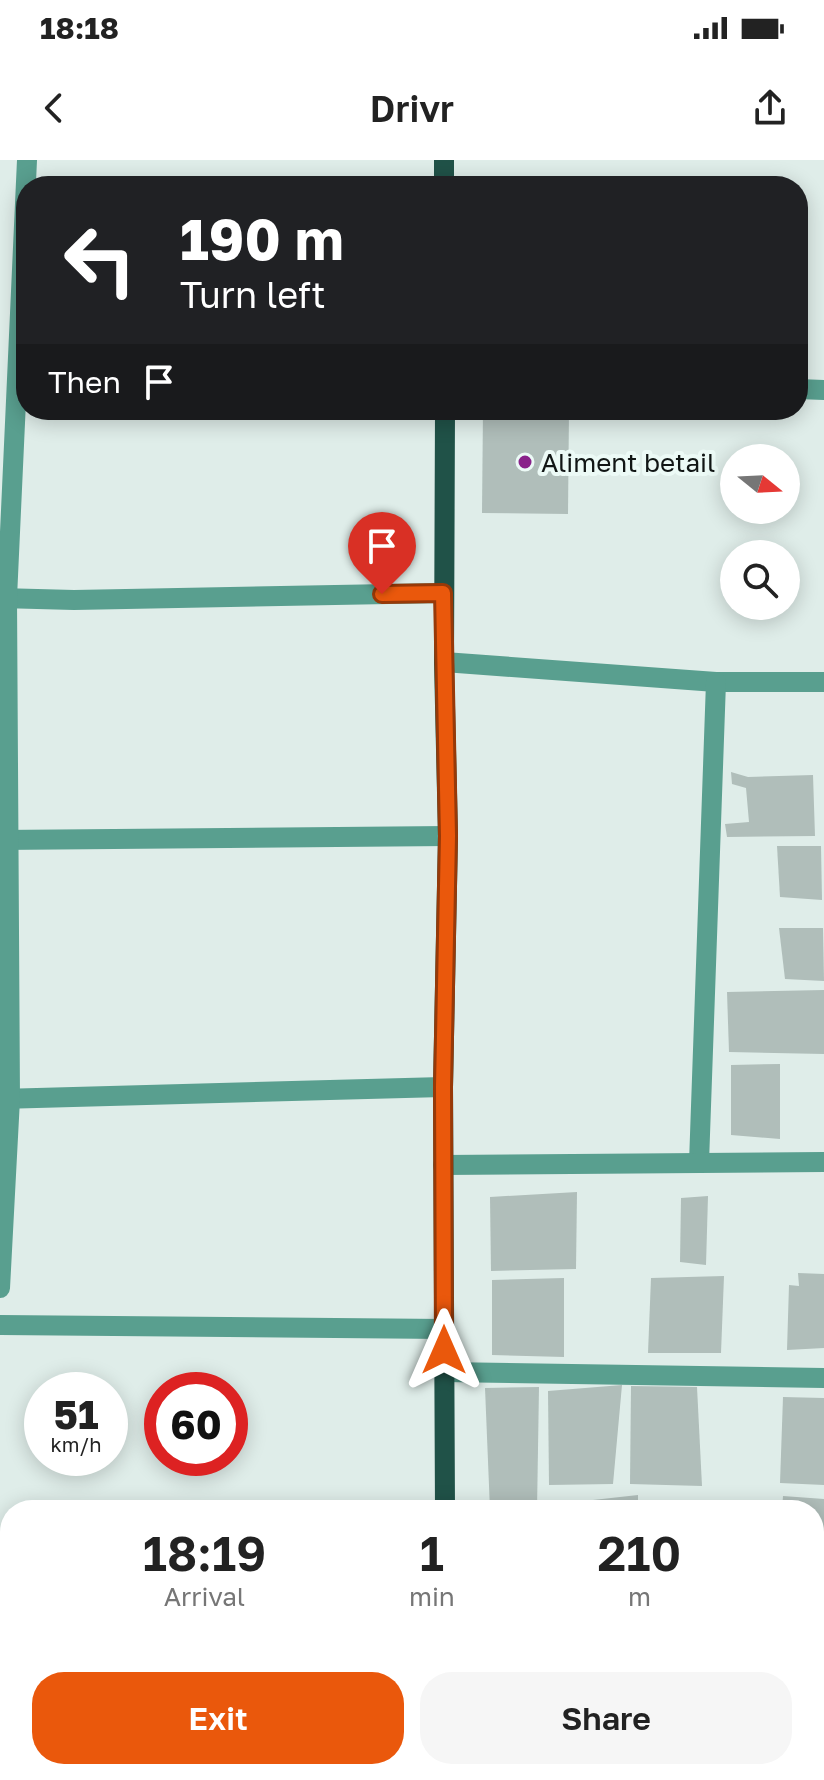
<!DOCTYPE html>
<html lang="en">
<head>
<meta charset="utf-8">
<style>
	:root { --surface:#fff; --page:#f6f6f6; --text:#222; --muted:#767676; --accent:#ea580c }
	body { margin:0; font-family:"Golos Text",sans-serif; background:var(--page); color:var(--text); height:100vh; display:flex; flex-direction:column; font-size:30px; white-space:nowrap }
	* { box-sizing:border-box; margin:0 }
	p { font-size:26px; color:var(--muted) }
	.icon { flex:none; width:44px; height:44px; fill:none; stroke:currentColor; stroke-width:2; stroke-linecap:round; stroke-linejoin:round }
	.map { position:relative; flex:1; overflow:hidden }
	.side { position:absolute; left:0px; top:1340px; width:824px; height:280px; display:flex; flex-direction:column; background:var(--surface); border-radius:32px 32px 0 0; box-shadow:0 4px 20px #0003 }
	.side>* { flex:none }
	.hud { position:absolute; left:16px; top:16px; width:792px; height:244px; border-radius:32px; box-shadow:0 4px 20px #0003; background:#202124; color:#fff; overflow:hidden }
	.needle { width:52px; rotate:108deg }
	.tools { position:absolute; left:720px; top:284px; display:grid; gap:16px }
	.tools a { display:grid; place-items:center; width:80px; height:80px; border-radius:50%; background:var(--surface); box-shadow:0 4px 20px #0003; font-size:40px }
	.speed { position:absolute; left:24px; top:1212px; display:flex; gap:16px; font-size:40px; font-weight:700; text-align:center }
	.speed>* { display:grid; place-content:center; width:104px; height:104px; border-radius:50%; background:var(--surface); box-shadow:0 4px 20px #0003; line-height:1 }
	.speed small { font-size:20px; font-weight:400 }
	.speed .limit { border:12px solid #d22; background:#fff; color:#111 }
	.pin { position:absolute; display:grid; place-items:center; width:68px; height:68px; color:#fff; margin:-82px -34px; border-radius:50% 50% 50% 0; rotate:-45deg; box-shadow:0 0 8px #0007 }
	.pin .icon { rotate:45deg }
	.me { position:absolute; width:88px; margin:-44px; rotate:0deg; stroke-linejoin:round; filter:drop-shadow(0 0 6px #0008) }
	.turn { display:flex; align-items:center; gap:28px; height:168px; padding:0 32px; font-size:36px }
	.turn .icon { width:104px; height:104px; stroke-width:2.5 }
	.turn b { display:block; font-size:56px; line-height:68px }
	.then { display:flex; align-items:center; height:76px; padding:0 32px; background:#0003; gap:16px; font-size:30px }
	.eta { display:flex; justify-content:space-evenly; align-items:center; height:136px; text-align:center }
	.eta b { font-size:48px; font-weight:600; line-height:56px }
	.action { display:flex; gap:16px; margin-top:auto; padding:16px 32px }
	.action a { flex:1; height:92px; border-radius:32px; background:var(--accent); color:#fff; font-size:32px; font-weight:600; line-height:92px; text-align:center }
	.action a+a { background:var(--page); color:var(--text) }
	.status { display:flex; justify-content:space-between; align-items:center; height:56px; padding:0 40px; background:var(--surface); direction:ltr }
	.status svg { height:22px; fill:currentColor }
	header { display:flex; justify-content:space-between; align-items:center; height:104px; padding:0 32px; background:var(--surface); font-size:36px; font-weight:600 }
	.map>svg:first-child { display:block }
	.building { fill:#b0beba }
	.lines { fill:none; stroke-linecap:round; stroke-linejoin:round }
	.minor { stroke:#599f8f; stroke-width:20 }
	.primary { stroke:#205248; stroke-width:20 }
	.route-casing { stroke:#983908; stroke-width:20 }
	.route { stroke:#ea580c; stroke-width:14 }
	.poi-dot { fill:#89228a; stroke:#ecfaf6; stroke-width:3 }
	.labels { text-anchor:middle; dominant-baseline:central; stroke-width:8; stroke-linejoin:round; paint-order:stroke }
	.poi-label { font-size:26px; fill:#111615; stroke:#ecfaf6; text-anchor:start }
</style>
</head>
<body>
<div class="status"><b>18:18</b><svg viewBox="0 0 49 12"><path d="M0 12V9h3v3zM5 12V6h3v6zM10 12V3h3v9zM15 12V0h3v12zM26 1h20v11H26zM47 4h2v5h-2z"/></svg></div>
<header><svg class="icon" aria-label="back" viewBox="0 0 24 24"><path d="M15 5l-7 7 7 7"/></svg>Drivr<svg class="icon" aria-label="share" viewBox="0 0 24 24"><path d="M12 15V3M7 8l5-5 5 5M5 13v7h14v-7"/></svg></header>
<div class="map">
<svg width="824" height="1620" viewBox="0 0 824 1620">
	<rect width="100%" height="100%" fill="#dfede9"/>
	<g class="building">
		<polygon points="483,250 569,250 568,354 482,353"/>
		<polygon points="731,612 748,617 813,615 815,676 727,677 725,664 749,662 746,628 732,624"/>
		<polygon points="777,686 821,686 822,740 780,737"/>
		<polygon points="779,768 823,768 824,821 785,819"/>
		<polygon points="824,830 824,894 729,892 727,832"/>
		<polygon points="780,904 780,979 731,975 731,905"/>
		<polygon points="577,1032 576,1109 491,1111 490,1037"/>
		<polygon points="708,1036 706,1105 680,1102 681,1038"/>
		<polygon points="798,1113 824,1114 824,1188 787,1190 789,1125 799,1126"/>
		<polygon points="724,1116 721,1193 648,1193 651,1118"/>
		<polygon points="564,1118 564,1197 492,1195 492,1120"/>
		<polygon points="622,1225 613,1324 549,1325 548,1231"/>
		<polygon points="631,1226 697,1227 702,1326 630,1324"/>
		<polygon points="539,1227 537,1350 490,1350 485,1228"/>
		<polygon points="783,1237 824,1238 824,1325 780,1323"/>
		<polygon points="638,1335 638,1350 566,1350 566,1343"/>
		<polygon points="783,1336 824,1339 824,1432 814,1432 814,1350 782,1350"/>
		<polygon points="814,1578 824,1578 824,1620 785,1620 785,1610 814,1610"/>
	</g>
	<g class="lines">
		<g class="minor">
			<polyline points="798,229 824,230"/>
			<polyline points="0,438 74,440 443,433"/>
			<polyline points="444,502 716,522 824,522"/>
			<polyline points="0,680 448,676"/>
			<polyline points="0,939 443,927"/>
			<polyline points="699,1003 716,522"/>
			<polyline points="443,1005 824,1002"/>
			<polyline points="0,1128 10,939 7,438 27,0"/>
			<polyline points="0,1165 444,1169"/>
			<polyline points="444,1212 824,1218"/>
			<polyline points="0,1411 10,1412"/>
			<polyline points="814,1493 824,1493"/>
			<polyline points="718,1610 718,1620"/>
		</g>
		<g class="primary">
			<polyline points="444,0 444,26"/>
			<polyline points="445,250 444,502 448,676 443,927 445,1350"/>
			<polyline points="446,1610 446,1620"/>
		</g>
	</g>
	<g class="lines">
		<defs>
			<polyline id="route" points="382,434 443,433 448,676 443,927 444,1190"/>
		</defs>
		<use href="#route" class="route-casing"/>
		<use href="#route" class="route"/>
	</g>
	<circle class="poi-dot" cx="525" cy="302" r="8"/>
	<g class="labels">
		<g class="poi-label">
			<text x="541" y="302">Aliment betail</text>
		</g>
	</g>
</svg>
<div class="tools">
<a><svg class="needle" viewBox="-14 -14 28 28"><path d="M0-13l5 13h-10z" fill="#e53935"/><path d="M0 13l5-13h-10z" fill="#767676"/></svg></a>
<a><svg class="icon" aria-label="search" viewBox="0 0 24 24"><circle cx="10" cy="10" r="6"/><path d="M15 15l6 6"/></svg></a>
</div>
<div class="speed"><div>51<small>km/h</small></div><div class="limit">60</div></div>
<div class="pin" style="left:382px;top:434px;background:#d93025"><svg class="icon" aria-label="arrive" viewBox="0 0 24 24"><path d="M6 21V4h12l-3 4 3 4H6"/></svg></div>
<svg class="me" style="left:444px;top:1190px" viewBox="-20 -20 40 40"><path d="M0-17L14 15 0 8-14 15z" fill="#ea580c" stroke="#fff" stroke-width="4"/></svg>
<div class="hud">
<div class="turn"><svg class="icon" aria-label="left" viewBox="0 0 24 24"><path d="M17 20v-9H6M10 6l-5 5 5 5"/></svg><div><b>190 m</b>Turn left</div></div>
<div class="then">Then<svg class="icon" aria-label="arrive" viewBox="0 0 24 24"><path d="M6 21V4h12l-3 4 3 4H6"/></svg></div>
</div>
<section class="side">
<div class="eta">
<div><b>18:19</b><p>Arrival</p></div>
<div><b>1</b><p>min</p></div>
<div><b>210</b><p>m</p></div>
</div>
<div class="action"><a>Exit</a><a>Share</a></div>
</section>
</div>
</body>
</html>
